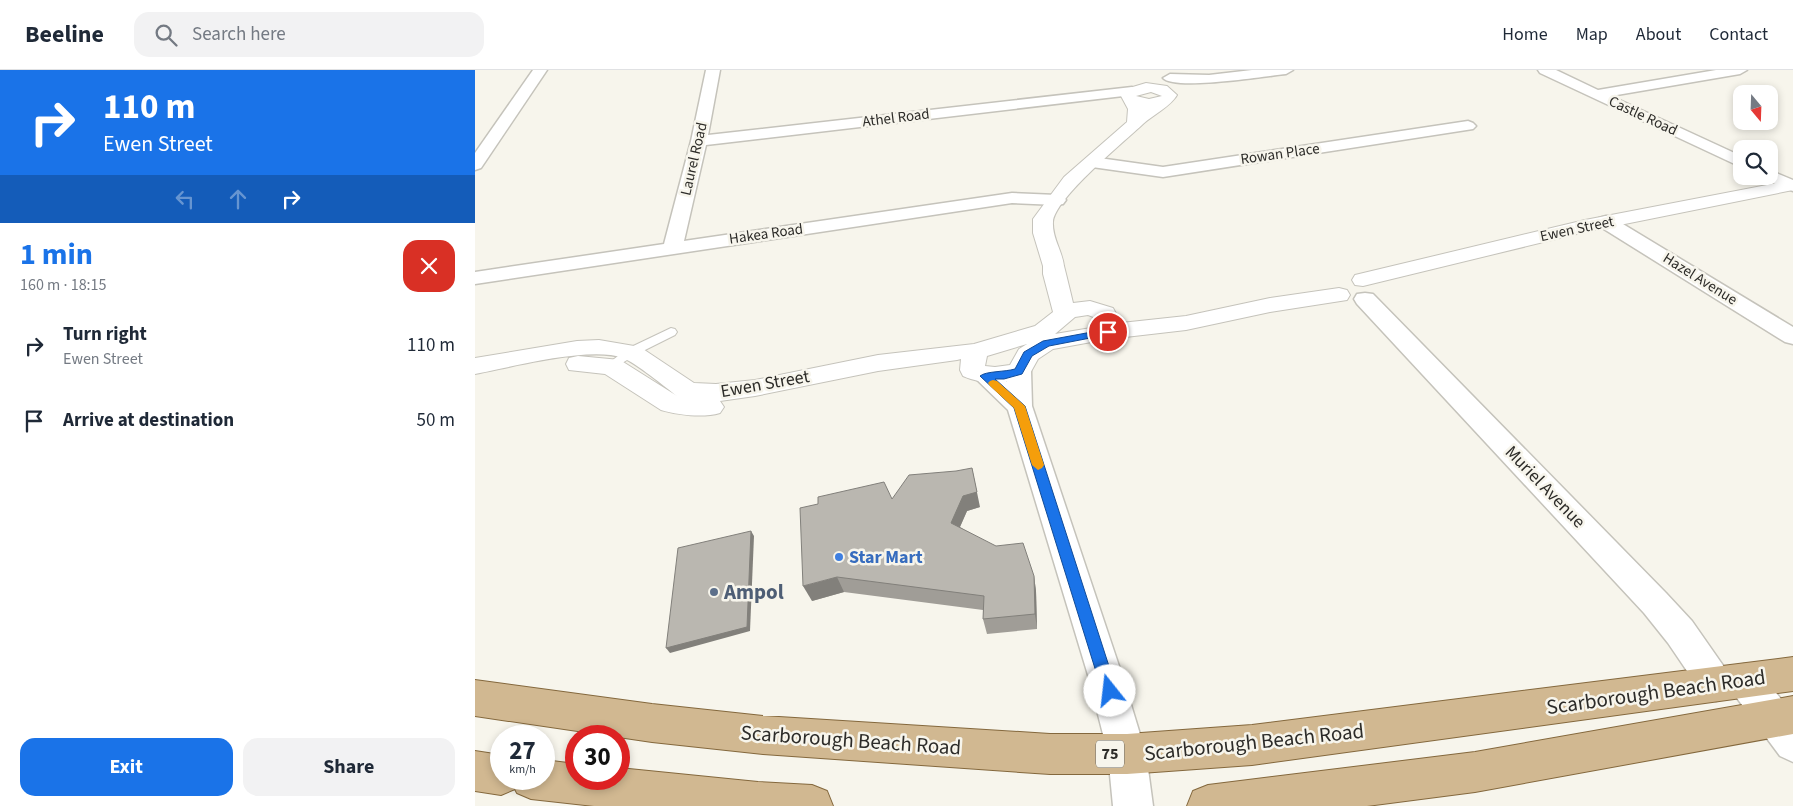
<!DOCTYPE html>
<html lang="en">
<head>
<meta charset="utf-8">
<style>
	:root { --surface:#fff; --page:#f2f2f3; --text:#1f2937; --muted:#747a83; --line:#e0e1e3; --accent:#1a73e8 }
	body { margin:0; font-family:"Source Sans 3",sans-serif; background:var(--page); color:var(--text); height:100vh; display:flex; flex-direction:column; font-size:19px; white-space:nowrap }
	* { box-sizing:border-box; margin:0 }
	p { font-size:16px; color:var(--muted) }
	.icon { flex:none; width:28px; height:28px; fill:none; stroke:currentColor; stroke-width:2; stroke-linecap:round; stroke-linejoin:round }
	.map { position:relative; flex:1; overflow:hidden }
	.drawer { display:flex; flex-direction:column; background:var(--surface); width:475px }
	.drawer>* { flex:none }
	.banner { background:#1a73e8; color:#fff; overflow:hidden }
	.needle { width:32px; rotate:161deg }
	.controls { position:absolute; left:1258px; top:15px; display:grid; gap:10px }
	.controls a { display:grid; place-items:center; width:45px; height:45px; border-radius:10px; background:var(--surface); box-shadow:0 2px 8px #0003; font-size:25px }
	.speed { position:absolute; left:15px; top:655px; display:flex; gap:10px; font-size:25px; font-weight:700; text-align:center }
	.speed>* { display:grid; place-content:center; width:65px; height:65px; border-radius:50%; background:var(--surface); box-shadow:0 2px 8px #0003; line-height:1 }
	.speed small { font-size:12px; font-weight:400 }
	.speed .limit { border:8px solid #d22; background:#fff; color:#111 }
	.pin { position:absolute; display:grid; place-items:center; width:42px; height:42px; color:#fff; margin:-21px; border:2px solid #fff; border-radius:50%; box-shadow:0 1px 5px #0007 }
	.me { position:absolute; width:55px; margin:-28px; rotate:344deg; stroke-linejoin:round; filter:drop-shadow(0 0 4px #0008) }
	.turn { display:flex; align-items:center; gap:18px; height:105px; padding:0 20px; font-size:22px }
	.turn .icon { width:65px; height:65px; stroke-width:2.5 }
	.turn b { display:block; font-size:35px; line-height:42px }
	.lanes { display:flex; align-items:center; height:48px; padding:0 20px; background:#0003; justify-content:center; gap:25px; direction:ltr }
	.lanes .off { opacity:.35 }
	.round { display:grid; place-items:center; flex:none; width:52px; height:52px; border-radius:15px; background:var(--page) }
	.overview { display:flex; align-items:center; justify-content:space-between; height:85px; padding:0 20px }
	h1 { font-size:30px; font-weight:700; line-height:38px; color:var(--accent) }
	.button { display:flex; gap:10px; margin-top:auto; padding:10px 20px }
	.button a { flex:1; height:58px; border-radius:15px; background:var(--accent); color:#fff; font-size:20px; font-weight:700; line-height:58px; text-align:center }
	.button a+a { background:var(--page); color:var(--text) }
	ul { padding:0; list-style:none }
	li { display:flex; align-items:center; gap:15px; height:75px; padding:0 20px }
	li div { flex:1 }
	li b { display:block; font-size:19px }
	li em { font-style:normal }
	header { display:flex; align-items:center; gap:30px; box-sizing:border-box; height:70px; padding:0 25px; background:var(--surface); border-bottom:1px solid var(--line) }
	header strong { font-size:24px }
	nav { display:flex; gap:28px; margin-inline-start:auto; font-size:18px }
	.search { width:350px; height:45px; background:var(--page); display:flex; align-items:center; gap:12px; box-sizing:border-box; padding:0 18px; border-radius:15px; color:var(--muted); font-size:19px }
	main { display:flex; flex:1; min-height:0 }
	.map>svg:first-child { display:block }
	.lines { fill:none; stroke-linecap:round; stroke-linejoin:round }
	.lane-casing { stroke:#c5c3bb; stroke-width:2 }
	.street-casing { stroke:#c5c3bb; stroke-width:3 }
	.secondary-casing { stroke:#c5c3bb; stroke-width:2 }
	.primary-casing { stroke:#84683d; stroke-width:2 }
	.lane { fill:#fff; fill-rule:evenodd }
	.street { fill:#fff; fill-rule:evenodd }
	.secondary { fill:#fff; fill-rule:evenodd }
	.primary { fill:#d1b891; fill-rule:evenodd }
	.wall { fill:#a09d97 }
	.shaded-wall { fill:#82807b }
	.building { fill:#bab7b0; stroke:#82807b }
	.route { fill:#1a73e8; stroke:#114b97 }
	.slow { fill:#f59e0b }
	.shop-dot { fill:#3f7fe0; stroke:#f7f5ec; stroke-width:2 }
	.service-dot { fill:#5c6f8a; stroke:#f7f5ec; stroke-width:2 }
	.labels { text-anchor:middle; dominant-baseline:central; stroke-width:5; stroke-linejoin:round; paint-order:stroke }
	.far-street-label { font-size:15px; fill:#2d2c29; stroke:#f7f5ec }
	.shield { fill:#f7f5ec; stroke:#6a6864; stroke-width:1 }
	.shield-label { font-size:16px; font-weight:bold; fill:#2d2c29 }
	.street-label { font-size:18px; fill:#2d2c29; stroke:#f7f5ec }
	.shop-label { font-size:18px; font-weight:bold; fill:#366cbe; stroke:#f7f5ec; text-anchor:start }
	.near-service-label { font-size:21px; font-weight:bold; fill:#4e5e75; stroke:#f7f5ec; text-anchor:start }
	.near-street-label { font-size:21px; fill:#2d2c29; stroke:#f7f5ec }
</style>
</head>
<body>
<header>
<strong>Beeline</strong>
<div class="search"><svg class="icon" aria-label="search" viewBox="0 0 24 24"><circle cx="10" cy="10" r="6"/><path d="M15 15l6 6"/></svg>Search here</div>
<nav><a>Home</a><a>Map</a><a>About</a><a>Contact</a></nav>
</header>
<main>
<section class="drawer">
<div class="banner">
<div class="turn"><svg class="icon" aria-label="right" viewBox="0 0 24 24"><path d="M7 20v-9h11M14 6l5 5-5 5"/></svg><div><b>110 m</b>Ewen Street</div></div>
<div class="lanes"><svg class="icon off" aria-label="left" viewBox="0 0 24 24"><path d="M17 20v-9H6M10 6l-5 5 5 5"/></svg><svg class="icon off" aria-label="ahead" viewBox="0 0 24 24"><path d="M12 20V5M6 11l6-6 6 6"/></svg><svg class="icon" aria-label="right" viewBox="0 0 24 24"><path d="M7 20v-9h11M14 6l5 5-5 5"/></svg></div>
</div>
<div class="overview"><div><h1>1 min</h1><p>160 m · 18:15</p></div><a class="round" style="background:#d93025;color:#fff"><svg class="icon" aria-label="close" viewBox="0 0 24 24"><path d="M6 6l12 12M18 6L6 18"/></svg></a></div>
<ul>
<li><svg class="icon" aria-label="right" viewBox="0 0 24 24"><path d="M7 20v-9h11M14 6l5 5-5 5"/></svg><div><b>Turn right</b><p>Ewen Street</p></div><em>110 m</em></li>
<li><svg class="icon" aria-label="arrive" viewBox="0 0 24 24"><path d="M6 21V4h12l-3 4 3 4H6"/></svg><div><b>Arrive at destination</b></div><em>50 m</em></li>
</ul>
<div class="button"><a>Exit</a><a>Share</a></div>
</section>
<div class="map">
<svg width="1318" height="736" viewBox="0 0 1318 736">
	<rect width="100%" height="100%" fill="#f7f5ec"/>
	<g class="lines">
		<defs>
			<polygon id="lane" points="196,258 200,259 202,262 200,265 160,285 136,300 130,296 152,279"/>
			<g id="street">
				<polygon points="58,0 72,0 6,98 0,100 0,83"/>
				<polygon points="231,0 245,0 233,65 657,17 664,21 657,25 231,75 209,171 537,123 582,125 588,126 591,130 588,134 582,135 537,133 0,214 0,202 189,174 216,71"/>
				<path d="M777 0H818L811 4C792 6 699 21 688 8L695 4 734 5Z"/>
				<polygon points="1063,0 1081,0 1123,20 1241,0 1272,0 1265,4 1136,26 1266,86 1266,97 1065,3"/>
				<polygon points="993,51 998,53 1001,56 998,59 688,107 617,97 611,95 609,92 611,89 617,87 688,97"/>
				<polygon points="1294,100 1318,110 1318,121 1288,109 1286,106 1294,106"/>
				<polygon points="1131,146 1138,148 1318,257 1318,274 1310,272 1124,156 1122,152 1124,148"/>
				<polygon points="890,223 898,224 1191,523 1217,551 1254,604 1257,598 1269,594 1281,598 1318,644 1318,692 1305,686 1256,620 1253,626 1241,631 1229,626 1193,573 1169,543 882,234 879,229 882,224"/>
				<path d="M544 293 552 296 556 301 557 336 647 605 671 684 678 736H638L633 684 613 605 533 340 498 306 502 301C516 297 521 303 532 312V301L536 296Z"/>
			</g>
			<g id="secondary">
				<path d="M671 13 692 16 702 25C696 36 678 45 668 54 650 71 579 129 578 152 577 168 587 180 589 196 592 208 595 220 598 233L615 231 638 238 646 253 711 246 795 228 864 218 872 220 875 225 872 230 795 242 711 260 633 269 578 279 563 289 553 307C530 313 511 316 488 306L485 300 486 289 482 290 403 301 280 326 245 331 249 337 245 343C228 348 203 345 186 340L130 304 94 300 91 294 94 288 103 286 145 290 202 326C190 317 161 293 148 288 115 276 37 297 0 304V288L102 271 124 270 165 277 219 313 241 314 280 310 403 285 499 274 560 256 578 242 568 204V196L558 163V149L589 107 652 52 653 39 646 26 651 19ZM676 22 687 26 674 29 661 26ZM613 245 621 248 623 251 622 257 580 264 600 247ZM552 274 544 279 535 295 520 297 510 296 512 286Z"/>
				<polygon points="1318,110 1318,120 1110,162 888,216 880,215 877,210 880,205 1110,150"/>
			</g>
			<g id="primary">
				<polygon points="1318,587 1318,621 777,695 652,704 575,704 288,684 177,672 0,646 0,610 177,634 288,646 575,664 652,664 777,655"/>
				<polygon points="1318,626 1318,664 1000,722 892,736 712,736 718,721 733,715 1000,682"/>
				<polygon points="0,681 26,685 26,709 69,709 69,690 101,694 101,709 144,709 144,698 283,712 337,715 352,721 358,736 119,736 56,729 42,723 40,719 26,725 0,721"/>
			</g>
		</defs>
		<use href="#lane" class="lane-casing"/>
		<use href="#street" class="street-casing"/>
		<use href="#secondary" class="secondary-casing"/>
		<use href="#primary" class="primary-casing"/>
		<use href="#lane" class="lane"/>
		<use href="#street" class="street"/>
		<use href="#secondary" class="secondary"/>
		<use href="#primary" class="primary"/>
	</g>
	<polygon class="wall" points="417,429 505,437 492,441 485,457 559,506 561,521 562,559 512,564 508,549 508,540 369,522 337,531"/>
	<g class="shaded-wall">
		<polygon points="497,398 505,437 492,441 480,468 476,453"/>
		<polygon points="276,461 279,466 275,561 195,583 191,578"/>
		<polygon points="559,506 561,521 562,559 560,544"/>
		<polygon points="362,507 369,522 337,531 328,516"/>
	</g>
	<g class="building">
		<polygon points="497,398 502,422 488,426 476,453 521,476 548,473 559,506 560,544 508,549 509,526 362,507 328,516 325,438 343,434 343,427 409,412 417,429 434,405 481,401"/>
		<polygon points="276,461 272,557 191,578 203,478"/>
	</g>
	<path class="route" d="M633 259 636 260V264L574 276 557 286 547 304 529 309H520L550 336 642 621 640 626 635 628 629 626 627 621 539 338 505 306C511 301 530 302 540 299L549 282 568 271Z"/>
	<polygon class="slow" points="518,310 522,311 550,336 569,395 567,398 563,400 557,395 539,338 515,316 513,313 515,311"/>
	<circle class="shop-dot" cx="364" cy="487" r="5"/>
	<circle class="service-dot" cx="239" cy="522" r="5"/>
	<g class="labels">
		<g class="far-street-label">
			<text transform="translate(1168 46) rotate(25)">Castle Road</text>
			<text transform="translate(421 48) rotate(-7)">Athel Road</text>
			<text transform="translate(805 84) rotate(-8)">Rowan Place</text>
			<text transform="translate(219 89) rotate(-77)">Laurel Road</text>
			<text transform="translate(1102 159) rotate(-12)">Ewen Street</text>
			<text transform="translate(291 164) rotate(-8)">Hakea Road</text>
			<text transform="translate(1225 209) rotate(32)">Hazel Avenue</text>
		</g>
		<rect class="shield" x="621" y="670.5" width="28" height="27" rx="4"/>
		<g class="shield-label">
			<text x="635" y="684">75</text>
		</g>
		<g class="street-label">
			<text transform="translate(290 314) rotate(-10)">Ewen Street</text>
			<text transform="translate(1070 417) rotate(46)">Muriel Avenue</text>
		</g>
		<g class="shop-label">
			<text x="374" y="487">Star Mart</text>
		</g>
		<g class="near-service-label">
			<text x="249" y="522">Ampol</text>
		</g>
		<g class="near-street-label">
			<text transform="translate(1181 622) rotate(-8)">Scarborough Beach Road</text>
			<text transform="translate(376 670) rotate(4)">Scarborough Beach Road</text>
			<text transform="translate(779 672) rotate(-6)">Scarborough Beach Road</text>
		</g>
	</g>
</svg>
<div class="controls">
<a><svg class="needle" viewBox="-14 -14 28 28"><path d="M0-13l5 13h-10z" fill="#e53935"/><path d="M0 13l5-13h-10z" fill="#747a83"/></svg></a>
<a><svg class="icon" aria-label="search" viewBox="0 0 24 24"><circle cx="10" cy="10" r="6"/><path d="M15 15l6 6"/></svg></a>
</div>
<div class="speed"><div>27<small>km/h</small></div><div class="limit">30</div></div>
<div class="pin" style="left:633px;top:262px;background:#d93025"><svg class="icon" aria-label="arrive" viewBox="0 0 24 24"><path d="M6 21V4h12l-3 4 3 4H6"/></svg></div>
<svg class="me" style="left:635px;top:621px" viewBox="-20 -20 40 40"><circle r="19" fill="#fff"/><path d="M0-13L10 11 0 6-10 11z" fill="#1a73e8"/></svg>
</div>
</main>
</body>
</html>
